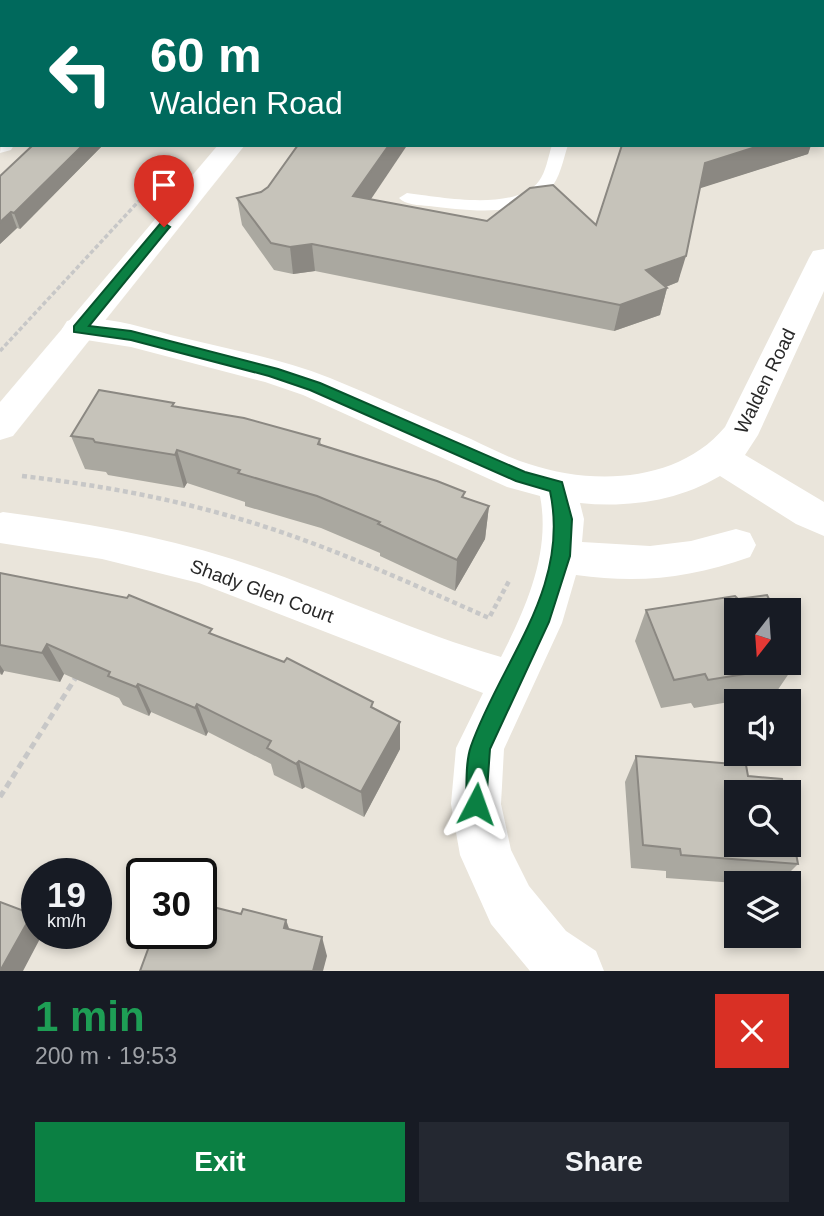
<!DOCTYPE html>
<html lang="en">
<head>
<meta charset="utf-8">
<style>
	:root { --surface:#171b24; --page:#242831; --text:#f1f3f6; --muted:#9ea1a6; --accent:#0b8043 }
	body { margin:0; font-family:Helvetica,sans-serif; background:var(--page); color:var(--text); height:100vh; display:flex; flex-direction:column; font-size:26px; white-space:nowrap }
	* { box-sizing:border-box; margin:0 }
	p { font-size:23px; color:var(--muted) }
	.icon { flex:none; width:38px; height:38px; fill:none; stroke:currentColor; stroke-width:2; stroke-linecap:round; stroke-linejoin:round }
	.map { position:relative; height:971px; overflow:hidden }
	.panel { display:flex; flex-direction:column; background:var(--surface); flex:1 }
	.panel>* { flex:none }
	.hud { position:absolute; left:0px; top:0px; width:824px; height:147px; box-shadow:0 4px 10px #0003; background:#00695c; color:#fff; overflow:hidden }
	.needle { width:46px; rotate:197deg }
	.tools { position:absolute; left:724px; top:598px; display:grid; gap:14px }
	.tools a { display:grid; place-items:center; width:77px; height:77px; border-radius:0px; background:var(--surface); box-shadow:0 4px 10px #0003; font-size:35px }
	.speed { position:absolute; left:21px; top:858px; display:flex; gap:14px; font-size:35px; font-weight:700; text-align:center }
	.speed>* { display:grid; place-content:center; width:91px; height:91px; border-radius:50%; background:var(--surface); box-shadow:0 4px 10px #0003; line-height:1 }
	.speed small { font-size:18px; font-weight:400 }
	.speed .limit { border:4px solid #111; border-radius:10px; background:#fff; color:#111 }
	.pin { position:absolute; display:grid; place-items:center; width:60px; height:60px; color:#fff; margin:-72px -30px; border-radius:50% 50% 50% 0; rotate:-45deg; box-shadow:0 0 7px #0007 }
	.pin .icon { rotate:45deg }
	.me { position:absolute; width:77px; margin:-38px; rotate:4deg; stroke-linejoin:round; filter:drop-shadow(0 0 5px #0008) }
	.turn { display:flex; align-items:center; gap:24px; height:147px; padding:0 35px; font-size:32px }
	.turn .icon { width:91px; height:91px; stroke-width:2.5 }
	.turn b { display:block; font-size:49px; line-height:60px }
	.round { display:grid; place-items:center; flex:none; width:74px; height:74px; border-radius:0px; background:var(--page) }
	.overview { display:flex; align-items:center; justify-content:space-between; height:119px; padding:0 35px }
	h1 { font-size:42px; font-weight:700; line-height:52px; color:#1e9e55 }
	.button { display:flex; gap:14px; margin-top:auto; padding:14px 35px }
	.button a { flex:1; height:80px; border-radius:0px; background:var(--accent); color:#fff; font-size:28px; font-weight:700; line-height:80px; text-align:center }
	.button a+a { background:var(--page); color:var(--text) }
	.map>svg:first-child { display:block }
	.industrial { fill:#dfdce3 }
	.lines { fill:none; stroke-linecap:round; stroke-linejoin:round }
	.path-far3 { stroke:#c7c7c7; stroke-width:2.5; stroke-dasharray:3.5 2.5; stroke-linecap:butt }
	.path-far2 { stroke:#c7c7c7; stroke-width:3.5; stroke-dasharray:4.5 2.5; stroke-linecap:butt }
	.path-far1 { stroke:#c7c7c7; stroke-width:4.5; stroke-dasharray:5 3.5; stroke-linecap:butt }
	.path { stroke:#c7c7c7; stroke-width:5; stroke-dasharray:7 4.5; stroke-linecap:butt }
	.lane { fill:#fff; fill-rule:evenodd }
	.street { fill:#fff; fill-rule:evenodd }
	.secondary { fill:#fff; fill-rule:evenodd }
	.wall { fill:#aaa8a0 }
	.shaded-wall { fill:#8b8882 }
	.building { fill:#c6c3ba; stroke:#8b8882; stroke-width:2 }
	.route { fill:#0b8043; stroke:#07532c; stroke-width:2 }
	.labels { text-anchor:middle; dominant-baseline:central; stroke-width:5; stroke-linejoin:round; paint-order:stroke }
	.street-label { font-size:19px; fill:#292929; stroke:#fff }
</style>
</head>
<body>
<div class="map">
<svg width="824" height="971" viewBox="0 0 824 971">
	<rect width="100%" height="100%" fill="#eae5db"/>
	<polygon class="industrial" points="35,0 332,0 33,2"/>
	<g class="lines">
		<g class="path-far3">
			<polyline points="399,0 412,2"/>
			<polyline points="815,0 824,2"/>
		</g>
		<polyline class="path-far2" points="0,351 150,189"/>
		<path class="path-far1" d="M22 476C91 484 159 496 226 515 317 540 403 580 489 618L509 581"/>
		<polyline class="path" points="0,797 78,674"/>
		<g class="lane">
			<polygon points="530,0 542,0 529,2"/>
			<rect x="822" y="67" width="2" height="8"/>
			<rect x="822" y="104" width="2" height="8"/>
			<path d="M552 145H568C563 160 560 179 549 190 521 219 465 210 429 206 419 205 405 205 399 198L407 193C440 197 516 212 539 181 546 172 548 157 552 145Z"/>
		</g>
		<g class="street">
			<rect x="0" y="82" width="2" height="15"/>
			<polygon points="2,136 2,145 14,145 11,150 0,153"/>
			<path d="M824 249V291L758 435 745 455 824 502V536L796 524 720 476C678 501 628 508 580 503L584 519 582 542 650 546 691 541 736 529 750 533 756 545 750 557C689 578 641 584 576 575L562 623 504 749 501 804 511 850 529 886 566 931 596 951 604 971H530L491 924 460 855 451 804 456 748 483 693 199 583 102 559 0 543V513L3 512C80 522 157 535 232 559 323 588 409 631 501 657 526 608 551 552 540 496L507 487 303 395 265 382 131 347 67 337 62 329 67 321C99 313 140 327 171 335 224 348 279 358 330 378 377 397 424 419 471 439 490 448 509 458 529 464 595 486 679 482 725 427L809 258 813 251Z"/>
		</g>
		<g class="secondary">
			<polygon points="342,0 364,0 341,2"/>
			<polygon points="218,145 245,145 13,436 0,440 0,402"/>
		</g>
	</g>
	<g class="wall">
		<polygon points="2,24 2,81 0,81 0,26"/>
		<polygon points="33,145 103,145 20,229 17,228 0,244 0,176"/>
		<polygon points="298,145 406,145 370,199 487,221 596,225 622,145 811,145 808,154 699,188 678,282 666,287 667,288 660,315 614,331 315,271 293,274 274,270 242,225 237,198 261,192 268,187"/>
		<polygon points="175,406 320,439 321,445 489,506 485,539 455,591 380,556 380,553 321,528 245,506 245,502 187,483 184,488 108,475 106,472 85,469 71,436"/>
		<polygon points="0,573 214,635 374,709 400,722 400,749 364,817 305,787 302,789 274,775 271,764 208,732 206,736 151,712 149,716 123,705 119,698 64,674 60,682 4,671 2,675 0,674"/>
		<polygon points="646,610 794,666 775,694 694,708 691,703 661,708 635,641"/>
		<polygon points="636,756 748,776 798,864 778,884 750,884 666,878 666,871 631,868 625,782"/>
	</g>
	<g class="shaded-wall">
		<polygon points="83,145 103,145 20,229 14,213"/>
		<polygon points="389,145 406,145 406,147 355,223 353,196"/>
		<polygon points="762,145 811,145 808,154 698,189 705,163"/>
		<polygon points="11,212 17,228 0,244 0,222"/>
		<polygon points="312,244 315,271 293,274 290,247"/>
		<polygon points="686,256 678,282 640,297 646,270"/>
		<polygon points="667,288 660,315 614,331 620,305"/>
		<polygon points="177,450 187,483 184,488 175,455"/>
		<polygon points="489,506 485,539 455,591 457,560"/>
		<polygon points="47,644 64,674 60,682 42,653"/>
		<polygon points="0,665 4,671 2,675 0,672"/>
		<polygon points="138,684 151,712 149,716 136,687"/>
		<polygon points="197,704 208,732 206,736 195,708"/>
		<polygon points="400,722 400,749 364,817 361,792"/>
		<polygon points="299,761 305,787 302,789 296,764"/>
		<polygon points="32,914 37,918 37,933 43,933 23,971 0,971"/>
		<polygon points="286,920 293,939 284,928"/>
		<polygon points="322,937 327,956 323,971 313,971"/>
	</g>
	<g class="building">
		<polygon points="443,0 492,0 491,2 442,2"/>
		<polygon points="2,24 2,65 0,67 0,26"/>
		<polygon points="33,145 83,145 14,213 11,212 0,222 0,176"/>
		<polygon points="298,145 389,145 353,196 487,221 530,188 553,185 596,225 622,145 762,145 705,163 686,256 646,270 667,288 620,305 312,244 290,247 271,243 237,198 261,192 268,187"/>
		<polygon points="99,390 174,403 172,406 244,418 320,439 318,444 437,481 465,492 462,497 489,506 457,560 378,524 380,522 317,496 238,473 240,470 177,450 175,455 95,442 93,439 71,436"/>
		<polygon points="0,573 127,598 129,595 212,629 209,633 284,662 287,658 373,702 371,707 400,722 361,792 299,761 296,764 267,748 271,741 197,704 195,708 138,684 136,687 108,676 110,672 47,644 42,653 0,645"/>
		<polygon points="767,595 775,611 737,611 737,663 789,663 789,641 793,649 794,666 708,680 705,674 674,680 646,610 735,596 738,599"/>
		<polygon points="636,756 746,765 748,776 782,779 785,793 737,793 737,845 789,845 789,816 798,864 681,855 680,849 643,845"/>
		<polygon points="0,902 32,914 0,971"/>
		<polygon points="201,904 241,914 243,909 286,920 284,928 322,937 313,971 140,971 154,933 201,933"/>
	</g>
	<path class="route" d="M164 223 170 227 168 229 89 326 131 331 278 369 320 383 525 472 562 482 572 519 570 556 549 622 490 749 486 804 483 811 476 814 469 811 466 804C467 786 465 763 471 746 501 661 571 588 550 491L516 481 310 390 269 376 131 340 74 332V326L160 224Z"/>
	<g class="labels">
		<g class="street-label">
			<text transform="translate(765 381) rotate(-64)">Walden Road</text>
			<text transform="translate(262 591) rotate(20)">Shady Glen Court</text>
		</g>
	</g>
</svg>
<div class="tools">
<a><svg class="needle" viewBox="-14 -14 28 28"><path d="M0-13l5 13h-10z" fill="#e53935"/><path d="M0 13l5-13h-10z" fill="#9ea1a6"/></svg></a>
<a><svg class="icon" aria-label="sound" viewBox="0 0 24 24"><path d="M4 9h4l5-4v14l-5-4H4zM17 9q2 3 0 6"/></svg></a>
<a><svg class="icon" aria-label="search" viewBox="0 0 24 24"><circle cx="10" cy="10" r="6"/><path d="M15 15l6 6"/></svg></a>
<a><svg class="icon" aria-label="layers" viewBox="0 0 24 24"><path d="M12 4l9 5-9 5-9-5zM3 14l9 5 9-5"/></svg></a>
</div>
<div class="speed"><div>19<small>km/h</small></div><div class="limit">30</div></div>
<div class="pin" style="left:164px;top:227px;background:#d93025"><svg class="icon" aria-label="arrive" viewBox="0 0 24 24"><path d="M6 21V4h12l-3 4 3 4H6"/></svg></div>
<svg class="me" style="left:476px;top:804px" viewBox="-20 -20 40 40"><path d="M0-17L14 15 0 8-14 15z" fill="#0b8043" stroke="#fff" stroke-width="4"/></svg>
<div class="hud">
<div class="turn"><svg class="icon" aria-label="left" viewBox="0 0 24 24"><path d="M17 20v-9H6M10 6l-5 5 5 5"/></svg><div><b>60 m</b>Walden Road</div></div>
</div>
</div>
<section class="panel">
<div class="overview"><div><h1>1 min</h1><p>200 m · 19:53</p></div><a class="round" style="background:#d93025;color:#fff"><svg class="icon" aria-label="close" viewBox="0 0 24 24"><path d="M6 6l12 12M18 6L6 18"/></svg></a></div>
<div class="button"><a>Exit</a><a>Share</a></div>
</section>
</body>
</html>
